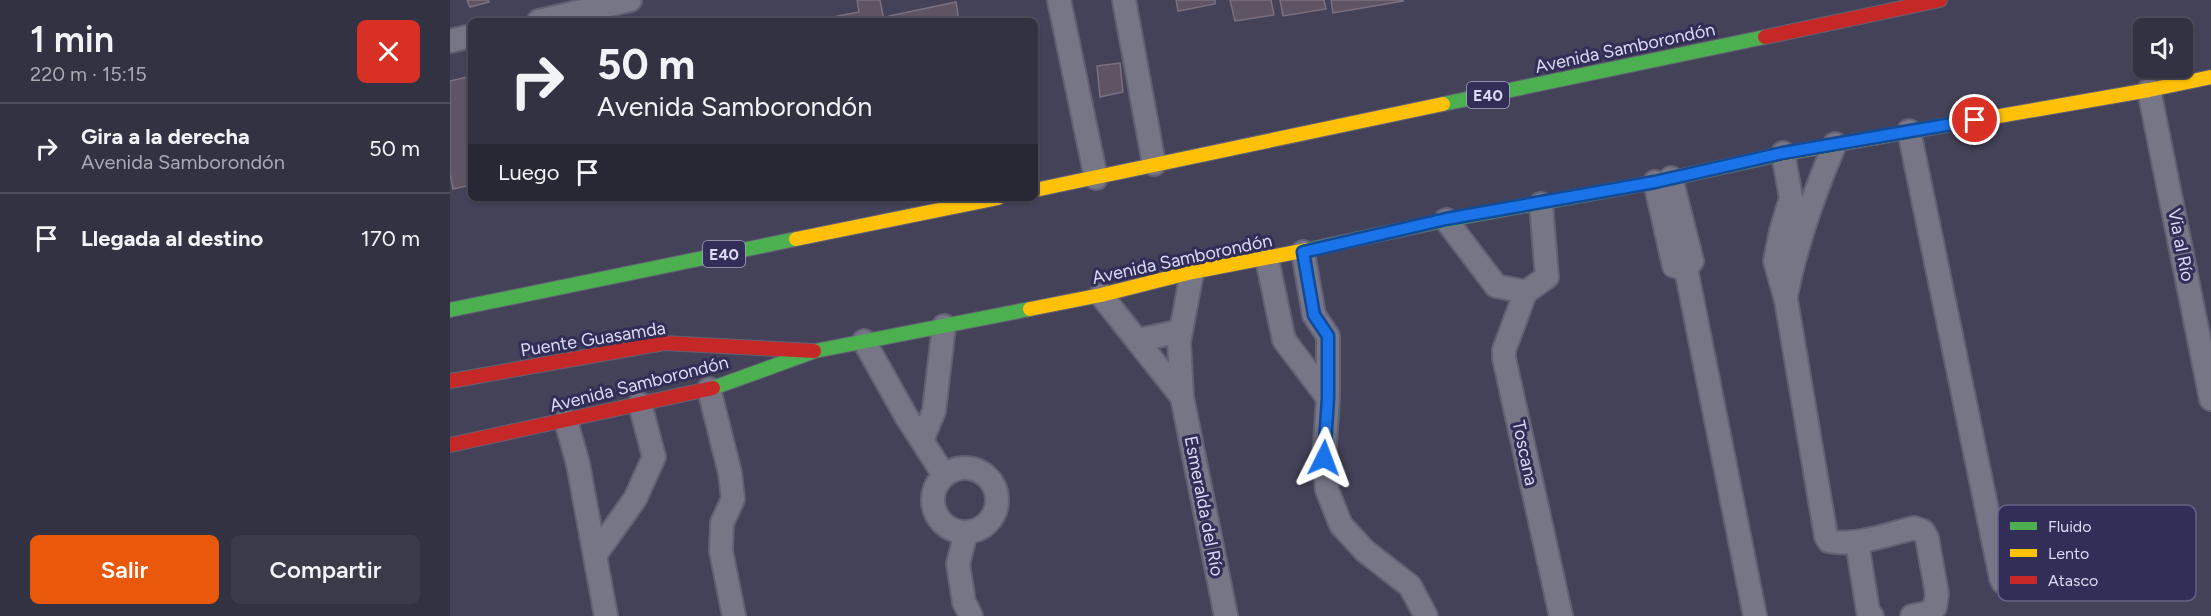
<!DOCTYPE html>
<html lang="es">
<head>
<meta charset="utf-8">
<style>
	:root { --surface:#333242; --page:#3b3a49; --text:#f1f3f6; --muted:#a9aab2; --line:#4e4d5b; --accent:#ea580c }
	body { margin:0; font-family:Figtree,sans-serif; background:var(--page); color:var(--text); height:100vh; display:flex; flex-direction:column; font-size:22px; white-space:nowrap }
	* { box-sizing:border-box; margin:0 }
	p { font-size:20px; color:var(--muted) }
	.icon { flex:none; width:33px; height:33px; fill:none; stroke:currentColor; stroke-width:2; stroke-linecap:round; stroke-linejoin:round }
	.map { position:relative; flex:1; overflow:hidden }
	.details { display:flex; flex-direction:column; background:var(--surface); width:450px }
	.details>* { flex:none }
	.banner { position:absolute; left:18px; top:18px; width:570px; height:183px; border-radius:9px; box-shadow:0 2px 4px #0004,0 0 0 2px var(--line); background:#333242; color:var(--text); overflow:hidden }
	.controls { position:absolute; left:1683px; top:18px; display:grid; gap:12px }
	.controls a { display:grid; place-items:center; width:60px; height:60px; border-radius:9px; background:var(--surface); box-shadow:0 2px 4px #0004,0 0 0 2px var(--line); font-size:30px }
	.pin { position:absolute; display:grid; place-items:center; width:51px; height:51px; color:#fff; margin:-26px; border:3px solid #fff; border-radius:50%; box-shadow:0 2px 6px #0007 }
	.me { position:absolute; width:66px; margin:-33px; rotate:3deg; stroke-linejoin:round; filter:drop-shadow(0 0 4px #0008) }
	.turn { display:flex; align-items:center; gap:21px; height:126px; padding:0 30px; font-size:27px }
	.turn .icon { width:78px; height:78px; stroke-width:2.5 }
	.turn b { display:block; font-size:42px; line-height:51px }
	.then { display:flex; align-items:center; height:57px; padding:0 30px; background:#0003; gap:12px; font-size:22px }
	.round { display:grid; place-items:center; flex:none; width:63px; height:63px; border-radius:9px; background:var(--page) }
	.head { display:flex; align-items:center; justify-content:space-between; height:102px; padding:0 30px }
	h1 { font-size:36px; font-weight:600; line-height:45px }
	.action { display:flex; gap:12px; margin-top:auto; padding:12px 30px }
	.action a { flex:1; height:69px; border-radius:9px; background:var(--accent); color:#fff; font-size:24px; font-weight:600; line-height:69px; text-align:center }
	.action a+a { background:var(--page); color:var(--text) }
	ul { padding:0; list-style:none }
	li { display:flex; align-items:center; gap:18px; height:90px; padding:0 30px; border-top:2px solid var(--line) }
	li div { flex:1 }
	li b { display:block; font-size:22px }
	li em { font-style:normal }
	main { display:flex; flex:1; min-height:0 }
	.map>svg:first-child { display:block }
	.building { fill:#5e5463; stroke:#7b707f; stroke-width:1.5 }
	.lines { fill:none; stroke-linecap:round; stroke-linejoin:round }
	.street-casing { stroke:#626174; stroke-width:26 }
	.fast-casing { stroke:#626174; stroke-width:16 }
	.slow-casing { stroke:#626174; stroke-width:16 }
	.jam-casing { stroke:#626174; stroke-width:16 }
	.street { stroke:#777687; stroke-width:22 }
	.fast { stroke:#4caf50; stroke-width:14 }
	.slow { stroke:#ffc107; stroke-width:14 }
	.jam { stroke:#c62828; stroke-width:14 }
	.route-casing { stroke:#114b97; stroke-width:15 }
	.route { stroke:#1a73e8; stroke-width:10 }
	.labels { text-anchor:middle; dominant-baseline:central; stroke-width:6; stroke-linejoin:round; paint-order:stroke }
	.shield { fill:#322e57; stroke:#a8a7c6; stroke-width:1.5 }
	.shield-label { font-size:16px; font-weight:bold; fill:#dbdbf5 }
	.street-label { font-size:18px; fill:#dbdbf5; stroke:#322e57 }
	.key { fill:#322e57; stroke:#656286; stroke-width:1.5 }
	.key-label { font-size:16px; fill:#dbdbf5 }
</style>
</head>
<body>
<main>
<section class="details">
<div class="head"><div><h1>1 min</h1><p>220 m · 15:15</p></div><a class="round" style="background:#d93025;color:#fff"><svg class="icon" aria-label="close" viewBox="0 0 24 24"><path d="M6 6l12 12M18 6L6 18"/></svg></a></div>
<ul>
<li><svg class="icon" aria-label="right" viewBox="0 0 24 24"><path d="M7 20v-9h11M14 6l5 5-5 5"/></svg><div><b>Gira a la derecha</b><p>Avenida Samborondón</p></div><em>50 m</em></li>
<li><svg class="icon" aria-label="arrive" viewBox="0 0 24 24"><path d="M6 21V4h12l-3 4 3 4H6"/></svg><div><b>Llegada al destino</b></div><em>170 m</em></li>
</ul>
<div class="action"><a>Salir</a><a>Compartir</a></div>
</section>
<div class="map">
<svg width="1761" height="616" viewBox="0 0 1761 616">
	<rect width="100%" height="100%" fill="#444258"/>
	<g class="building">
		<polygon points="17,0 38,0 39,2 20,7"/>
		<polygon points="407,0 430,0 434,21 362,21 409,12"/>
		<polygon points="726,0 765,0 765,4 728,11"/>
		<polygon points="780,0 821,0 824,15 785,21"/>
		<polygon points="830,0 874,0 876,9 833,16"/>
		<polygon points="881,0 953,0 953,1 883,13"/>
		<polygon points="506,2 509,21 440,21 439,16"/>
		<polygon points="670,63 673,92 650,97 647,66"/>
		<polygon points="21,76 21,185 3,189 0,173 0,81"/>
	</g>
	<g class="lines">
		<defs>
			<g id="street">
				<polyline points="609,0 646,178"/>
				<polyline points="674,0 704,164"/>
				<polyline points="89,21 180,0"/>
				<polyline points="0,41 21,36"/>
				<polyline points="1699,90 1761,399"/>
				<polyline points="1459,131 1551,578 1553,582 1559,584 1604,581 1616,574 1623,556 1619,540 1608,529 1595,527 1543,533"/>
				<path d="M1333 153 1341 198 1331 231 1325 261 1336 300 1376 536 1379 541C1406 547 1438 534 1464 528L1473 531 1477 538 1487 594 1485 607 1477 613 1462 616"/>
				<polyline points="1221,178 1242,261 1236,269"/>
				<polyline points="1205,182 1224,266 1236,269"/>
				<polyline points="1091,204 1097,277 1076,292 1074,296 1054,350 1054,358 1111,616"/>
				<polyline points="996,220 1046,286 1076,292"/>
				<polyline points="853,252 864,315 878,336 878,398 874,458 877,490 891,525 915,551 960,586 976,616"/>
				<polyline points="817,259 834,340 878,398"/>
				<polyline points="1236,269 1305,616"/>
				<polyline points="742,272 729,342 732,397 776,616"/>
				<polyline points="651,295 732,397"/>
				<path d="M1336 295C1347 241 1363 195 1385 144"/>
				<polyline points="689,340 731,331"/>
				<polyline points="414,341 456,416 494,475"/>
				<polyline points="259,389 280,473 283,499 272,523 271,551 284,616"/>
				<polyline points="116,421 128,464 156,616"/>
				<polyline points="472,440 484,411 494,326"/>
				<circle cx="515" cy="500" r="32"/>
				<polyline points="516,532 508,564 514,602 521,616"/>
				<polyline points="1407,542 1418,611 1422,616"/>
				<polyline points="145,555 185,499 204,457 190,404"/>
			</g>
			<g id="fast">
				<polyline points="993,104 1315,37"/>
				<polyline points="857,250 996,220 1205,182 1331,154"/>
				<polyline points="0,310 346,239"/>
				<polyline points="263,388 365,351 580,309"/>
			</g>
			<g id="slow">
				<polyline points="1331,154 1699,90 1761,77"/>
				<polyline points="585,190 993,104"/>
				<polyline points="346,239 548,198"/>
				<polyline points="580,309 651,295 742,272 857,250"/>
			</g>
			<g id="jam">
				<polyline points="1315,37 1490,0"/>
				<polyline points="0,381 214,343 364,351"/>
				<polyline points="0,445 263,388"/>
			</g>
		</defs>
		<use href="#street" class="street-casing"/>
		<use href="#fast" class="fast-casing"/>
		<use href="#slow" class="slow-casing"/>
		<use href="#jam" class="jam-casing"/>
		<use href="#street" class="street"/>
		<use href="#fast" class="fast"/>
		<use href="#slow" class="slow"/>
		<use href="#jam" class="jam"/>
	</g>
	<g class="lines">
		<defs>
			<polyline id="route" points="874,458 878,398 878,336 864,315 853,252 996,219 1205,182 1333,153 1525,120"/>
		</defs>
		<use href="#route" class="route-casing"/>
		<use href="#route" class="route"/>
	</g>
	<g class="labels">
		<g class="shield">
			<rect x="1017" y="82" width="42" height="26" rx="4.5"/>
			<rect x="253" y="241" width="42" height="26" rx="4.5"/>
		</g>
		<g class="shield-label">
			<text x="1038" y="95">E40</text>
			<text x="274" y="254">E40</text>
		</g>
		<g class="street-label">
			<text transform="translate(1175 48) rotate(-12)">Avenida Samborondón</text>
			<text transform="translate(1731 245) rotate(79)">Via al Río</text>
			<text transform="translate(732 259) rotate(-12)">Avenida Samborondón</text>
			<text transform="translate(143 339) rotate(-9)">Puente Guasamda</text>
			<text transform="translate(189 384) rotate(-14)">Avenida Samborondón</text>
			<text transform="translate(1075 453) rotate(78)">Toscana</text>
			<text transform="translate(754 506) rotate(79)">Esmeralda del Río</text>
		</g>
	</g>
	<rect x="1548" y="505" width="198" height="96" rx="9" class="key"/>
	<rect x="1560" y="522" width="27" height="8" fill="#4caf50"/>
	<rect x="1560" y="549" width="27" height="8" fill="#ffc107"/>
	<rect x="1560" y="576" width="27" height="8" fill="#c62828"/>
	<g class="key-label">
		<text x="1598" y="532">Fluido</text>
		<text x="1598" y="559">Lento</text>
		<text x="1598" y="586">Atasco</text>
	</g>
</svg>
<div class="controls">
<a><svg class="icon" aria-label="sound" viewBox="0 0 24 24"><path d="M4 9h4l5-4v14l-5-4H4zM17 9q2 3 0 6"/></svg></a>
</div>
<div class="pin" style="left:1525px;top:120px;background:#d93025"><svg class="icon" aria-label="arrive" viewBox="0 0 24 24"><path d="M6 21V4h12l-3 4 3 4H6"/></svg></div>
<svg class="me" style="left:874px;top:458px" viewBox="-20 -20 40 40"><path d="M0-17L14 15 0 8-14 15z" fill="#1a73e8" stroke="#fff" stroke-width="4"/></svg>
<div class="banner">
<div class="turn"><svg class="icon" aria-label="right" viewBox="0 0 24 24"><path d="M7 20v-9h11M14 6l5 5-5 5"/></svg><div><b>50 m</b>Avenida Samborondón</div></div>
<div class="then">Luego<svg class="icon" aria-label="arrive" viewBox="0 0 24 24"><path d="M6 21V4h12l-3 4 3 4H6"/></svg></div>
</div>
</div>
</main>
</body>
</html>
